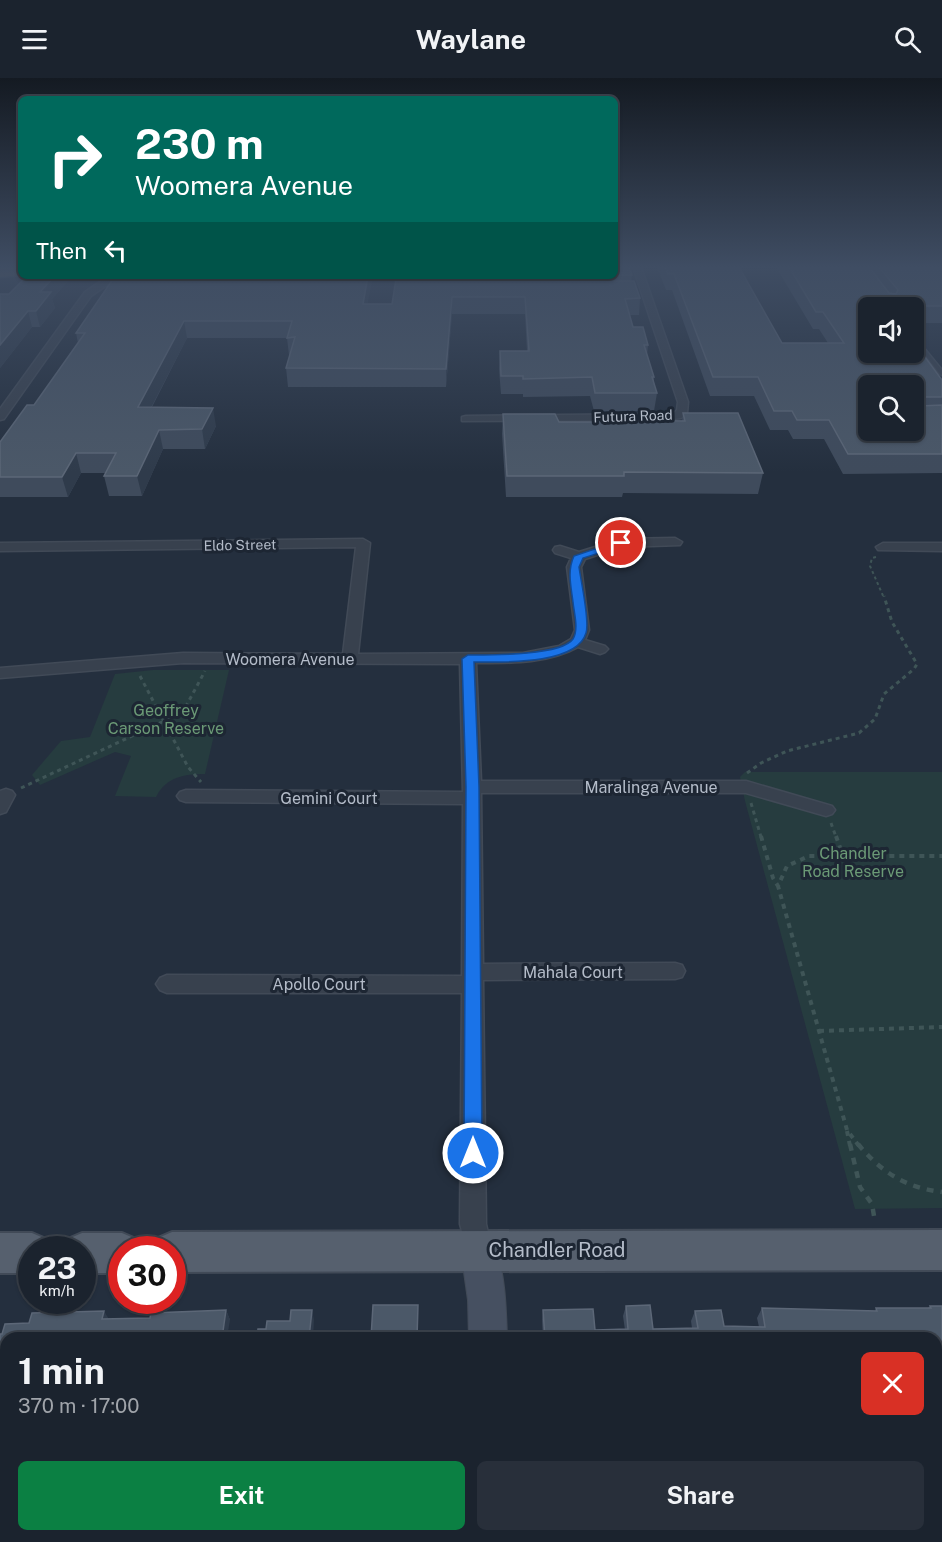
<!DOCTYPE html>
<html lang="en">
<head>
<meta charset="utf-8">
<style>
	:root { --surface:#1b232e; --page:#282f3a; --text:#f1f3f6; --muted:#a0a4aa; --line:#39404a; --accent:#0b8043 }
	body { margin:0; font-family:"Public Sans",sans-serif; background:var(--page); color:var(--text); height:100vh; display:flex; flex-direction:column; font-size:22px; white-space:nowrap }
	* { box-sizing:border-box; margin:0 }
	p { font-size:20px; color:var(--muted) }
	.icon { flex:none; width:33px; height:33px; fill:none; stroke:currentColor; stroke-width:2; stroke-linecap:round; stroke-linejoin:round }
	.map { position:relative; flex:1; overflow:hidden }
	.details { position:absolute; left:0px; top:1254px; width:942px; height:210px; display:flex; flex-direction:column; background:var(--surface); border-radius:18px 18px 0 0; box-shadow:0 2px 4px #0004,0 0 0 2px var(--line) }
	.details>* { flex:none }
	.top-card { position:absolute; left:18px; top:18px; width:600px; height:183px; border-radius:9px; box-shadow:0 2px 4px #0004,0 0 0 2px var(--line); background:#00695c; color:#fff; overflow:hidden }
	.tools { position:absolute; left:858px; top:219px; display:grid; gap:12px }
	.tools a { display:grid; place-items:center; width:66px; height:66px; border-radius:9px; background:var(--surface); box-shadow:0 2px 4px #0004,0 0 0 2px var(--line); font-size:30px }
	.speed { position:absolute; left:18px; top:1158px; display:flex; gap:12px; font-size:30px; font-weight:700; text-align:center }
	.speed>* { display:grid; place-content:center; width:78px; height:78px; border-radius:50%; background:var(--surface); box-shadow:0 2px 4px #0004,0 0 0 2px var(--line); line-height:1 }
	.speed small { font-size:15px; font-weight:400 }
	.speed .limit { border:9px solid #d22; background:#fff; color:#111 }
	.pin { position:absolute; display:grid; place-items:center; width:51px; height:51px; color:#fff; margin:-26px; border:3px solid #fff; border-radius:50%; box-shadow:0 2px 6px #0007 }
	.me { position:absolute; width:66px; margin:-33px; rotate:0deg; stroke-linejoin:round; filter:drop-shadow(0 0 4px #0008) }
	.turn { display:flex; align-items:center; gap:21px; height:126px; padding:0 18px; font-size:27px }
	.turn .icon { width:78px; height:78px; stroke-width:2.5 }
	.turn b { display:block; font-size:42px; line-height:51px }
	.then { display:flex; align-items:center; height:57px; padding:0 18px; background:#0003; gap:12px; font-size:22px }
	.round { display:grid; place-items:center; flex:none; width:63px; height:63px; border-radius:9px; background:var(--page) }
	.headline { display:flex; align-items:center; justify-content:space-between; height:102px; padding:0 18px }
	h1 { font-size:36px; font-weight:700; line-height:45px }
	.button { display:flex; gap:12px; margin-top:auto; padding:12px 18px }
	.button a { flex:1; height:69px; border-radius:9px; background:var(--accent); color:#fff; font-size:24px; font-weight:700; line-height:69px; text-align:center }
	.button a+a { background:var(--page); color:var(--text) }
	header { display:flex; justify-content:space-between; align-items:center; height:78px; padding:0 18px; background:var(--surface); font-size:27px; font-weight:700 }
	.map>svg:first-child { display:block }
	.green { fill:#263c3f }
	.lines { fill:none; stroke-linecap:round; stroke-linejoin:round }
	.lane-casing { stroke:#414a57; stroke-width:3 }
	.street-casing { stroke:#414a57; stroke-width:3 }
	.secondary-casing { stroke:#414a57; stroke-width:2 }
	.primary-casing { stroke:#414a57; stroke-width:4 }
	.highway-casing { stroke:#434c59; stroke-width:3 }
	.path-far3 { stroke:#3f5557; stroke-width:2; stroke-dasharray:3 3; stroke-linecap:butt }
	.path-far2 { stroke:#3f5557; stroke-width:3; stroke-dasharray:4 4; stroke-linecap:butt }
	.path-far1 { stroke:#3f5557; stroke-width:4; stroke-dasharray:5 5; stroke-linecap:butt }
	.path { stroke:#3f5557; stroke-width:4.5; stroke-dasharray:7 7; stroke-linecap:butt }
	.lane { fill:#38414e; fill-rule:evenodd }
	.street { fill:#38414e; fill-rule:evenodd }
	.secondary { fill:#465061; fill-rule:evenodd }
	.primary { fill:#56606e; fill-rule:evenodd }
	.highway { fill:#746855; fill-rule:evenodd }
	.wall { fill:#3f4b5c }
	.shaded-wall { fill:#2f3b4b }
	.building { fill:#4b5868; stroke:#5c6777; stroke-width:1.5; fill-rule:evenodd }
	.route { fill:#1a73e8; stroke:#114b97; stroke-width:1.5 }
	.labels { text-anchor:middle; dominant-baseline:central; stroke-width:6; stroke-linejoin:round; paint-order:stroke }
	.far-street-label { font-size:14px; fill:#b4bcc9; stroke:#1d2633 }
	.street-label { font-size:16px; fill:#b4bcc9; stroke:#1d2633 }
	.park-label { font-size:16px; fill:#6b9a76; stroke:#1d2633 }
	.near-street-label { font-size:20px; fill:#b4bcc9; stroke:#1d2633 }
</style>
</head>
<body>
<header><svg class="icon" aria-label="menu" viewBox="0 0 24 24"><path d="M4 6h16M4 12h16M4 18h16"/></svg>Waylane<svg class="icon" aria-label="search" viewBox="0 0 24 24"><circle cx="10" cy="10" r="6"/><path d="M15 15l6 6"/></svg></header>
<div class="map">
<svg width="942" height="1464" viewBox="0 0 942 1464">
	<rect width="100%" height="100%" fill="#242f3e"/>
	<g class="green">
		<path d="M153 592H229L205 696C184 696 166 699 156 719L115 718 131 678 115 674 40 707 32 697 61 663 90 659 115 596Z"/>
		<polygon points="745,694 942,694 942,1130 855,1131 745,723 740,699"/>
		<polygon points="936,1430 942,1430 942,1464 872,1464 871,1458 936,1458"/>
	</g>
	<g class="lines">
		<defs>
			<polygon id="lane" points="914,258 942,292 942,297 940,296 914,262"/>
			<g id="street">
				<polygon points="633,189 641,189 688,324 687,335 681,340 665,342 462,343 462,339 466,338 665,336 674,335 677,332 678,324"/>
				<polygon points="128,198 113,203 91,218 4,341 0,342 0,331 85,214 107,199"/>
				<path d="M675 460 682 464 680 467 622 469 585 481 581 489 589 552 585 562 605 568 608 571 605 574 600 576 578 569C548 586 510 585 476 585L481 703H746L832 728 835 732 832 736 826 738 746 715H481L483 886 675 885 682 887 685 893 682 899 675 901 483 902 486 1146 492 1173 488 1182 479 1186 470 1182 460 1146 462 915H167L160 912 156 906 160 900 167 897 462 898 463 726 186 724 180 722 177 718 180 714 186 712 463 714 460 586 183 585 0 600V590L183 575 343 576 356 469 0 473V465L363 461 370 465 358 576 523 575 559 568 571 561 575 552 567 489 571 480 555 475 553 472 555 469 560 468 579 474 621 461Z"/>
				<polygon points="883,465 942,465 942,473 878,472 876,469"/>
				<polygon points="6,711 12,713 15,717 6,734 0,736 0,713"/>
			</g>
			<g id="secondary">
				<path d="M479 1155 492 1160C505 1191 506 1227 507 1260H469L468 1222 461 1173 466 1160Z"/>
				<rect x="472" y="1458" width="44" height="6"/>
			</g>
			<g id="primary">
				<polygon points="942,1152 942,1192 172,1194 172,1172 153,1172 158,1160 172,1154"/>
				<polygon points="0,1155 32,1155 46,1161 51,1172 32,1172 32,1195 0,1195"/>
				<polygon points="82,1155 122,1155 136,1161 141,1172 122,1172 122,1195 82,1195 82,1172 63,1172 68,1161"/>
			</g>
			<polygon id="highway" points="0,189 21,189 21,197 0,199"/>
		</defs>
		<use href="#lane" class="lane-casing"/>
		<use href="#street" class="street-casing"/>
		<use href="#secondary" class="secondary-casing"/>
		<use href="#primary" class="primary-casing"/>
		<use href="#highway" class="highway-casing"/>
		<polyline class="path-far3" points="876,479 872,480 870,488 884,520"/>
		<g class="path-far2">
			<polyline points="140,598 188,689 201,704"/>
			<polyline points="747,695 761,685 787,673 859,655 875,641 884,616 914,591 917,586 892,544 884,518"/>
			<polyline points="21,710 164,643 185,630 205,593"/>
			<polyline points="751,725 761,759"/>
			<polyline points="831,745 836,759"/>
		</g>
		<g class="path-far1">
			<polyline points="761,758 773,800 778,808"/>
			<polyline points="836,758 843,778"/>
			<polyline points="819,953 942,949"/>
			<polyline points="847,1053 850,1068"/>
			<polyline points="859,1068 847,1052 778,808 787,788 809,778 942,778"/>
		</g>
		<g class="path">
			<polyline points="850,1066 860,1109 872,1126 875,1144"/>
			<path d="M858 1066C881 1094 906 1110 942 1114"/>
		</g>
		<use href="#lane" class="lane"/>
		<use href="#street" class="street"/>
		<use href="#secondary" class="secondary"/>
		<use href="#primary" class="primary"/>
		<use href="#highway" class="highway"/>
	</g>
	<g class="wall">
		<polygon points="615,189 632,197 631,203 640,220 639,237 630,237 633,249 648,267 647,277 654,299 654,305 657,315 654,333 594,333 590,318 523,319 523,316 501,316 499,291 500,273 527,273 525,236 452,236 446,309 288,309 286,290 290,277 289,277 287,260 187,260 152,329 216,348 205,371 163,371 142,418 109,418 104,398 106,395 81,395 68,419 0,419 0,364 34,327 78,265 76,255 115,198 373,198 367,226 392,226 469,201 469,198 615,198"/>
		<polygon points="657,189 739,189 782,265 828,265 819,251 813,251 776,189 942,189 942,245 914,245 914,230 868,230 942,302 942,395 843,396 824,361 793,361 788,352 770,352 754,318 710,318 672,212 666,212"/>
		<polygon points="68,203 52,221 55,230 40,249 32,249 0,290 0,216 9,216"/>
		<polygon points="683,335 763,395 758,416 623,415 622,419 506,419 502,356 503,336 559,344 629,344 682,343"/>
		<polygon points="626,1228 653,1251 692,1250 691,1243 695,1233 724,1248 759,1249 757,1240 762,1230 875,1233 876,1230 928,1230 930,1228 942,1228 942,1293 936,1293 936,1260 543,1260 542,1242 543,1232 595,1252 625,1252 623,1238"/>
		<polygon points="226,1232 230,1242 6,1260 6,1306 0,1306 0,1256 2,1256 29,1245 108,1241 150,1240"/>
		<polygon points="632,1458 889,1458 891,1464 633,1464"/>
	</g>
	<g class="shaded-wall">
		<polygon points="55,198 67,198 68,203 52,221 55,230 40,249 36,233 40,214"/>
		<polygon points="368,198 373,198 364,243 363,226"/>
		<polygon points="452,219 452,236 446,309 446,291"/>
		<polygon points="28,233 32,249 0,290 0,267"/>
		<polygon points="184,243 187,260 142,347 138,329"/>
		<polygon points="213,330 216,348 205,371 202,351"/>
		<polygon points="159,352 163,371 142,418 137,398"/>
		<polygon points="76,375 81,395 68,419 62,399"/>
		<polygon points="418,1227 418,1260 417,1260"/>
		<polygon points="226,1232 230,1242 227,1260 222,1260"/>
		<polygon points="312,1232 314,1242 313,1260 309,1260"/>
		<polygon points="104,1233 110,1243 102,1241"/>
		<polygon points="10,1458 18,1458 16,1459 18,1464 11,1464"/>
		<polygon points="107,1458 118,1458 110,1461"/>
		<polygon points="202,1458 216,1458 208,1464 194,1464"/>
		<polygon points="226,1458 239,1458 232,1464 224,1464 222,1461"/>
	</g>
	<g class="building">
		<polygon points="615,189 629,189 632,197 615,197"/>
		<path d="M665 189H739L782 265H844L823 234H816L789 189H869L889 215 896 216 898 212 879 189H942V228H897L898 230H868V274H914V264L942 302V319H919L917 321 920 328 942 327V376H848L829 342H797L792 333H774L758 299H713L674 196H668ZM868 308H914V352H868Z"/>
		<polygon points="27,198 55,198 40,214 51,214 36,233 28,233 0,267 0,216 9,216"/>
		<polygon points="115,198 368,198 363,226 392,226 396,201 469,201 469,198 552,198 552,199 556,203 634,203 640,220 625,221 633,249 643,249 648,267 644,267 654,299 652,299 657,315 595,315 592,299 523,301 523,298 501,298 500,273 529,273 525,219 452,219 446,291 286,290 295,259 287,260 292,243 184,243 138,329 213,330 202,351 159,352 137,398 104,398 116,375 76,375 62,399 0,399 0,364 27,327 34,327 85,255 76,255"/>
		<polygon points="683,335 738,335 763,395 624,394 624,398 507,398 503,336 555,336 559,344 630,344 630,342 685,343"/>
		<polygon points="373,1227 418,1227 417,1260 371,1260"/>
		<polygon points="650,1227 653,1251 698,1250 695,1233 721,1232 724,1248 765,1249 762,1230 877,1233 876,1230 931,1230 930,1228 942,1228 942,1284 936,1284 936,1260 545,1260 543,1232 593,1231 595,1252 628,1251 626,1228"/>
		<polygon points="226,1232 222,1260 6,1260 6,1296 0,1297 0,1256 2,1256 5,1246 29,1245 32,1235 104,1233 102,1241 150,1240 151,1235"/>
		<polygon points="291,1232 312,1232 309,1260 257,1260 258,1251 266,1251 267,1243 290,1243"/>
		<polygon points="6,1405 6,1458 10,1458 11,1464 0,1464 0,1409"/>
		<polygon points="145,1458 202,1458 194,1464 148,1464"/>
		<polygon points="640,1458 889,1458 891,1464 640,1464"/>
	</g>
	<linearGradient id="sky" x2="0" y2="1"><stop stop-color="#141a22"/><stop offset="0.48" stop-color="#3f4d63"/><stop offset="1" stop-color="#3f4d63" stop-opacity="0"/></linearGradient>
	<rect width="942" height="394" fill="url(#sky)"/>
	<path class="route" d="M621 462 626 465 625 467 583 480 579 489C581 504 590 543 586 555 577 587 502 584 474 584L479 709 482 1075 479 1081 473 1083 466 1081 464 1075 466 709 462 581 468 577C489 577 561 578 573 561 579 551 574 535 573 524 571 508 567 493 574 478Z"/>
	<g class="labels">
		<g class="far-street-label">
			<text transform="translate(633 338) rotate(-2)">Futura Road</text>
			<text transform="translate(240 467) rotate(-1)">Eldo Street</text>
		</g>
		<g class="street-label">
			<text x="290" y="581">Woomera Avenue</text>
			<text x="651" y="709">Maralinga Avenue</text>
			<text x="329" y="720">Gemini Court</text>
			<text x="573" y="894">Mahala Court</text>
			<text x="319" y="906">Apollo Court</text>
		</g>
		<g class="park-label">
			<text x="166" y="632">Geoffrey<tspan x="166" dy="18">Carson Reserve</tspan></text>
			<text x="853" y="775">Chandler<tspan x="853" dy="18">Road Reserve</tspan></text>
		</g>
		<g class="near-street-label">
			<text x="557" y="1172">Chandler Road</text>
		</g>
	</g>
</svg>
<div class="tools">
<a><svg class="icon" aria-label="sound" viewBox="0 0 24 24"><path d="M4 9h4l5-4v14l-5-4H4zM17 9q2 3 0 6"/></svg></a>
<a><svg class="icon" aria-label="search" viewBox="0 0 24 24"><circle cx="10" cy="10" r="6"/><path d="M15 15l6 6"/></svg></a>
</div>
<div class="speed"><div>23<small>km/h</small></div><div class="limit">30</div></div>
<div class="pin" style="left:621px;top:465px;background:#d93025"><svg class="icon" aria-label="arrive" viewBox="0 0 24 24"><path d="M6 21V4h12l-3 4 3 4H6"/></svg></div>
<svg class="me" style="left:473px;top:1075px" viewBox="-20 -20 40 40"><circle r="17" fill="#1a73e8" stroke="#fff" stroke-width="3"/><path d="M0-11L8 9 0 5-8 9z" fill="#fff"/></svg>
<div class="top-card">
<div class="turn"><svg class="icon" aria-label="right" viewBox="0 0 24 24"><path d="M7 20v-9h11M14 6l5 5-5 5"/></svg><div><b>230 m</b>Woomera Avenue</div></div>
<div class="then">Then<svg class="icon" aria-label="left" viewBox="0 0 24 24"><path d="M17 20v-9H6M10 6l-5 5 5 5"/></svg></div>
</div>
<section class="details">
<div class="headline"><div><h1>1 min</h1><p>370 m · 17:00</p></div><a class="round" style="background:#d93025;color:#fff"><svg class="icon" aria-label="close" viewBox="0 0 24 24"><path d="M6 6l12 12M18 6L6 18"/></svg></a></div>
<div class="button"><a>Exit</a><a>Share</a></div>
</section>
</div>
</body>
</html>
